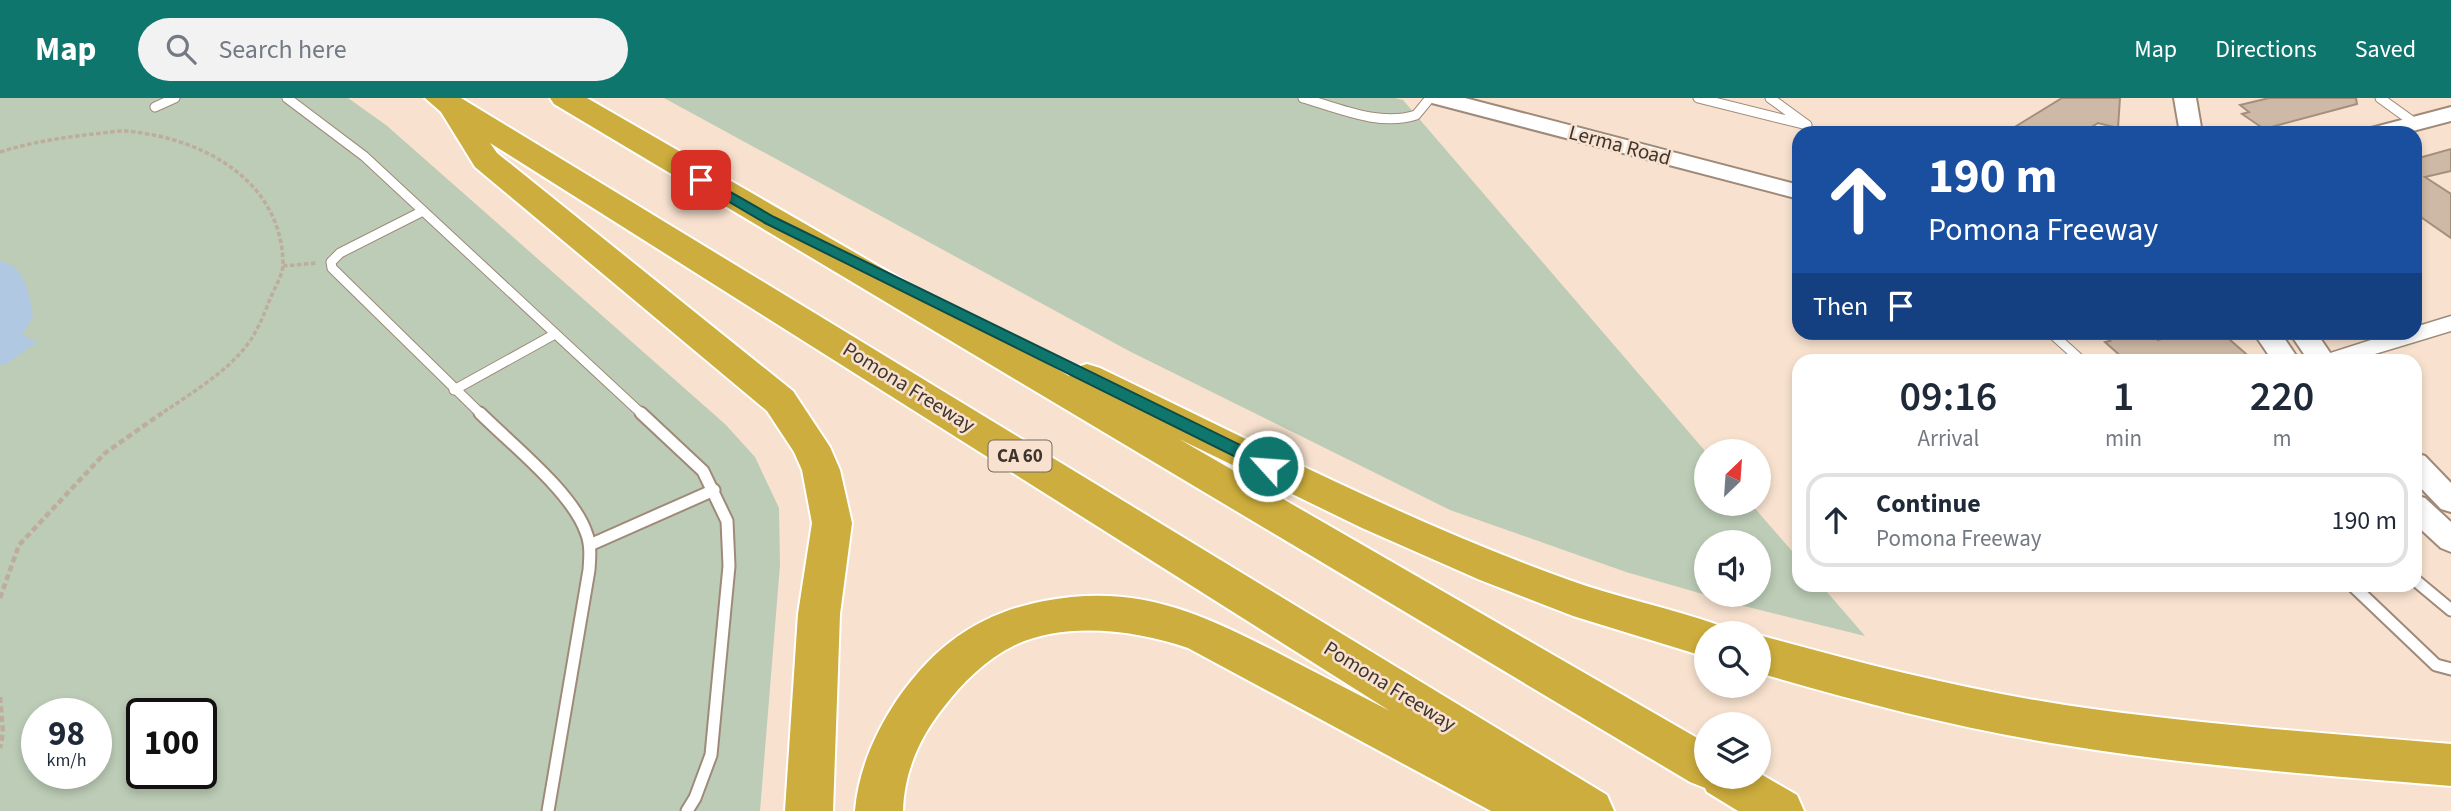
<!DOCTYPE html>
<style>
:root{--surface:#fff;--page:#f2f2f3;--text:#1f2937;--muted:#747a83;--line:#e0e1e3;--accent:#0f766e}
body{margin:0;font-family:"Source Sans 3",sans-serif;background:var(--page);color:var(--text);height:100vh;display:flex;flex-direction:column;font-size:26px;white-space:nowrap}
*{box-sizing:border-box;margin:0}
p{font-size:23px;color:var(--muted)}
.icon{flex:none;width:38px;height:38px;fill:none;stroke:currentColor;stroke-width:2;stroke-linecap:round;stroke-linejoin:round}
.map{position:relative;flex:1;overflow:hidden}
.details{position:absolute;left:1792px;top:256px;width:630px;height:238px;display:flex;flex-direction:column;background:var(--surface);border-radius:21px;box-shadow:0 4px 10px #0003}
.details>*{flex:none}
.guide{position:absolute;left:1792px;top:28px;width:630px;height:214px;border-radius:21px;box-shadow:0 4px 10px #0003;background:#1a4fa0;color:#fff;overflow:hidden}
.needle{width:46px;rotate:25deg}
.tools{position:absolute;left:1694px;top:341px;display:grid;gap:14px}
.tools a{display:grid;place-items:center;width:77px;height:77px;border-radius:50%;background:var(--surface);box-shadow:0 4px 10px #0003;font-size:35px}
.speed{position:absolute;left:21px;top:600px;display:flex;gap:14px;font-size:35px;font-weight:700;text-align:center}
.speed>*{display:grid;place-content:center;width:91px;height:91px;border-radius:50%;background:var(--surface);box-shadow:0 4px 10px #0003;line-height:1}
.speed small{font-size:18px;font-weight:400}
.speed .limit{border:4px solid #111;border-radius:10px;background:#fff;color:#111}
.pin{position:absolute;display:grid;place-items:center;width:60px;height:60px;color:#fff;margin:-30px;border-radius:14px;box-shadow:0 4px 10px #0006}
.me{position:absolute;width:77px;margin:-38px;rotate:296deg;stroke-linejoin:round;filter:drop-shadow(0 0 5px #0008)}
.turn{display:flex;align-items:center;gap:24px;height:147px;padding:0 21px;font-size:32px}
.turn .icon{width:91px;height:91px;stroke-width:2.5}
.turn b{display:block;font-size:49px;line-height:60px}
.then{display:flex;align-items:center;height:66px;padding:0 21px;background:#0003;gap:14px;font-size:26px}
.eta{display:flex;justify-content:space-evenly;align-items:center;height:119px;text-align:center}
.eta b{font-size:42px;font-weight:600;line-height:49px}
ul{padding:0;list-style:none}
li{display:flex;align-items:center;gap:21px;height:94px;margin:0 14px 10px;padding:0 7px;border:4px solid var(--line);border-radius:21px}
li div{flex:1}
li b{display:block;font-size:26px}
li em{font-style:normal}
header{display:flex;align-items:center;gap:42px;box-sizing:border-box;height:98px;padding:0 35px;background:var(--accent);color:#fff}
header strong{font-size:33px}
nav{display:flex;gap:38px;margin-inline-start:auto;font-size:24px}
.search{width:490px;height:63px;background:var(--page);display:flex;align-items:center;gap:18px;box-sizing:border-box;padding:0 24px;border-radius:38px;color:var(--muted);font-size:26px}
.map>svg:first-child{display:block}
.green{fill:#bcccb6;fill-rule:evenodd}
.water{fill:#b1c8e2}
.building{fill:#ceb9a6;stroke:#a48f7e;stroke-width:2}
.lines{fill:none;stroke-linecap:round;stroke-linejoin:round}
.service-far1-casing{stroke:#9f8a79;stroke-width:11}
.service-casing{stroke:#9f8a79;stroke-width:15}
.minor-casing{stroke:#9f8a79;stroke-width:3}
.tertiary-casing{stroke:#9f8a79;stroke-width:4}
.motorway-casing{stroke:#fff;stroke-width:4}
.path-far1{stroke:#beac9d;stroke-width:3.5;stroke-dasharray:4.5 2.5;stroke-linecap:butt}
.path{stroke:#beac9d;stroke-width:4.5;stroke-dasharray:6 3.5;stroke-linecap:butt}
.service-far1{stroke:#fff;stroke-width:9}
.service{stroke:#fff;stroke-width:11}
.minor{fill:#fff;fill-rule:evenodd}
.tertiary{fill:#fff;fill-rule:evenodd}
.motorway{fill:#cdad3d;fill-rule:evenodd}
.route{fill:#0f766e;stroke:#0a4d48;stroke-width:2}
.labels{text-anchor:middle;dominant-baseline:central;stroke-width:5;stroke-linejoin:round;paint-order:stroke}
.shield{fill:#f8e2cf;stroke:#76695e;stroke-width:2}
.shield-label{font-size:19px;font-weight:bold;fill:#3e352e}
.street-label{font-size:21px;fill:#3e352e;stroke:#f8e2cf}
</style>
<header>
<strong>Map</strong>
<div class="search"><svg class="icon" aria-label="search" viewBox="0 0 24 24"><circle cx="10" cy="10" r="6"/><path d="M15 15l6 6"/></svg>Search here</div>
<nav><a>Map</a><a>Directions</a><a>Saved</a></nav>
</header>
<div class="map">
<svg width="2451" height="713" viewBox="0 0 2451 713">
<rect width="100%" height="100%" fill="#f8e2cf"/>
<g class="green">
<path d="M0,0H348L386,27L725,326L755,359L779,410L780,467L760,713H0ZM37,616H96V676H37ZM142,616H201V676H142Z"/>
<path d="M664,0H1395L1403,2L1706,354V406H1751L1799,461V486L1821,487L1865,538L1748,509L1626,474L1450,412L1129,253ZM1706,444H1759V497H1706Z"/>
</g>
<path class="water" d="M0,163C27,169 29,197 33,219L22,237L37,244L5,267L0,266Z"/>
<g class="building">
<path d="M2062,0H2120L2118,30L2098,25L2082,35H2005Z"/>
<path d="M2269,0H2356L2357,6L2264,31L2242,16L2249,14L2240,7Z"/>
<path d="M2451,51V73L2425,79L2451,96V140L2415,115V61Z"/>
<path d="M2100,234H2141L2147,240L2154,238L2158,242L2183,234H2221L2253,262H2125L2105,244L2110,243Z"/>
</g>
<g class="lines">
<defs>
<g id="service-far1">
<path d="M287,0L364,58L643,317"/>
<path d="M1303,0C1338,10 1380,29 1416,17L1430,0"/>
<path d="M1698,0L1807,27L1770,0"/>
<path d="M2380,0L2416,26"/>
<path d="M155,9L175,0"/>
<path d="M423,113L340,155L331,164L332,170L482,317"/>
<path d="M2050,234L2081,262"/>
<path d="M454,292L555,236"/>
</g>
<g id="service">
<path d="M480,315C511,346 572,394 586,434C591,446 590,459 589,472L548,713"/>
<path d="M641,315L703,373L727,423L729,468L711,657L695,700L687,713"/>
<path d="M592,446L714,392"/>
<path d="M2415,482L2451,512"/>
<path d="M2351,486L2436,567L2451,571"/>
</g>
<path id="minor" d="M2451,218V233L2355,262H2321L2324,257L2396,234H2415V229Z"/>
<g id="tertiary">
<path d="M1429,0H1465L1799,87V101L1432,5Z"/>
<path d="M2174,0H2196L2202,35H2180Z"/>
<path d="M2451,9V23L2405,35H2368L2371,30Z"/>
<path d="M2253,234H2280L2299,262H2272Z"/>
<path d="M2289,234H2316L2335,262H2308Z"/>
<path d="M2415,355L2425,358L2451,385V414L2441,411L2415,384Z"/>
<path d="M2415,397L2425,400L2451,424V454L2441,450L2415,426Z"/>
</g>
<g id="motorway">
<path d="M425,0H461L1607,697L1614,713H1491L1188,550C1136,532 1066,523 1015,547C986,561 962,585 943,610C919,640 904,675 903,713H855C859,660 889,605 925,567C958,532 997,512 1044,503C1137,485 1201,515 1282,557C1318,576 1354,594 1390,613L490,45L497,55L793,293L830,349L840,372L852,425L840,516L833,713H785L798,516L812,425L802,372L794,354L767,313L475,69L441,14Z"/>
<path d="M550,0H587L1069,278L1074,270L1087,266L1100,270C1254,344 1408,424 1569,482C1619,500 1671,510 1721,528L1725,536H1706V559L1573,518L1480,482L1362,430L1179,341L1706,645V679H1759V675L1797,697L1804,713H1738L1707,694L1705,690L1690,684L554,6Z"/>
<path d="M1759,537C1860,565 1961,591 2065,607C2193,626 2322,635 2451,646V688C2322,677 2192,668 2064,647C1961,631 1859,604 1759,575Z"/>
</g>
</defs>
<use href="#service-far1" class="service-far1-casing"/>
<use href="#service" class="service-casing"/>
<use href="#minor" class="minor-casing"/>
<use href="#tertiary" class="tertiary-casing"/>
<use href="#motorway" class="motorway-casing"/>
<g class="path-far1">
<path d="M0,54C31,44 61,40 93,36C104,35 115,33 125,33C200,39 282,81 283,166C283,177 274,191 270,201C263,219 256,237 243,252C221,278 187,298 159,317"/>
<path d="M283,168L317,165"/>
</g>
<g class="path">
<path d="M0,500L19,447L105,355L162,315"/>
<path d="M0,599L3,634L0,650"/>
</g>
<use href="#service-far1" class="service-far1"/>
<use href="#service" class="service"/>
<use href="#minor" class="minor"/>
<use href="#tertiary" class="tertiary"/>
<use href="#motorway" class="motorway"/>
</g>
<path class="route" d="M701,77L774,119L1273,363L1276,368L1273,372H1262L765,125L697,85V79Z"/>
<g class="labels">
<rect class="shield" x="988.5" y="342.5" width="63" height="31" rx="5"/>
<g class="shield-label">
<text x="1020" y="358">CA 60</text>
</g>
<g class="street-label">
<text transform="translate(1620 47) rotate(15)">Lerma Road</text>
<text transform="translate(909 289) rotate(32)">Pomona Freeway</text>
<text transform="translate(1390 588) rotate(32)">Pomona Freeway</text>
</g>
</g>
</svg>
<div class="tools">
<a><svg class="needle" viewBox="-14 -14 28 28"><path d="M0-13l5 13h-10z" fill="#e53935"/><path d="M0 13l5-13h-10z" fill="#747a83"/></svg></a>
<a><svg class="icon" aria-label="sound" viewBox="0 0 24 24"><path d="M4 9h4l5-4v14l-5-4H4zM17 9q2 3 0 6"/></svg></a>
<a><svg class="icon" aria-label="search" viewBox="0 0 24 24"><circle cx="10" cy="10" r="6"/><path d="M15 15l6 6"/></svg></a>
<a><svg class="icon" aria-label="layers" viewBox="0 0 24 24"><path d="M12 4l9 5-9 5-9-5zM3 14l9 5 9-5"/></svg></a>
</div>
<div class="speed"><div>98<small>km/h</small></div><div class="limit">100</div></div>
<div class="pin" style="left:701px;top:82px;background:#d93025"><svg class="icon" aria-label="arrive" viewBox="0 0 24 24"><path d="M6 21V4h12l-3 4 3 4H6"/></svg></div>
<svg class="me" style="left:1268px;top:368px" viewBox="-20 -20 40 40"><circle r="17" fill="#0f766e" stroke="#fff" stroke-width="3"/><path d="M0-11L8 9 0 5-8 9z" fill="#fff"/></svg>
<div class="guide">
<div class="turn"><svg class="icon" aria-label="ahead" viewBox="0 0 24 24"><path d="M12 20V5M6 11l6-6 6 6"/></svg><div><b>190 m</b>Pomona Freeway</div></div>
<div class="then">Then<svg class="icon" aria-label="arrive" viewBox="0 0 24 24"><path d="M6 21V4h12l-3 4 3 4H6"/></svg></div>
</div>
<section class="details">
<div class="eta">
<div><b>09:16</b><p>Arrival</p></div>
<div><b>1</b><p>min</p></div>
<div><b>220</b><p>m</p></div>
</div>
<ul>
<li><svg class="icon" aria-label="ahead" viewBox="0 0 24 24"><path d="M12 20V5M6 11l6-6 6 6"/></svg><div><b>Continue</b><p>Pomona Freeway</p></div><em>190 m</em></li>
</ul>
</section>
</div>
